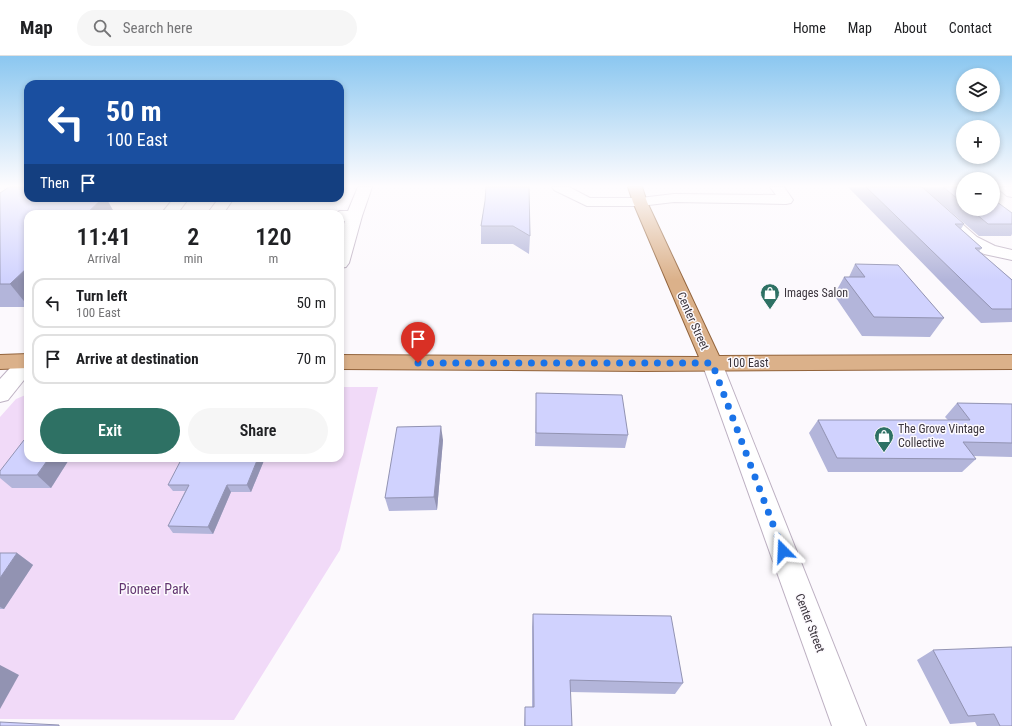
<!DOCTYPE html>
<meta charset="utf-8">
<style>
:root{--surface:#fff;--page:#f6f6f6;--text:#202124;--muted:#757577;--line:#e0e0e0;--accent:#2e7164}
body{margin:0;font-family:"Roboto Condensed",sans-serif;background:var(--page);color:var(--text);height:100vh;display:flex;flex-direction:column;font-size:15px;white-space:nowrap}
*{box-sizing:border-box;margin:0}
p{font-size:13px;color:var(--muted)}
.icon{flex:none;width:22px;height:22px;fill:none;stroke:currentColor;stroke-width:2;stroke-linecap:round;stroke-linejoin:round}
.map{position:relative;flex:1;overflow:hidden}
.details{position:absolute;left:24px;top:154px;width:320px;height:252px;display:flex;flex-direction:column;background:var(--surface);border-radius:12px;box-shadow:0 2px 6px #0003}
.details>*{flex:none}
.top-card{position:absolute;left:24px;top:24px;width:320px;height:122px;border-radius:12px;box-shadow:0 2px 6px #0003;background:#1a4fa0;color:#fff;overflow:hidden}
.tools{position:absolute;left:956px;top:12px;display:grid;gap:8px}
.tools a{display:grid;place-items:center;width:44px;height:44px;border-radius:50%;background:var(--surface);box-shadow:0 2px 6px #0003;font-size:20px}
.pin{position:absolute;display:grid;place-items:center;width:34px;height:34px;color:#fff;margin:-41px -17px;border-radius:50% 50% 50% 0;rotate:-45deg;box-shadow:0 0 4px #0007}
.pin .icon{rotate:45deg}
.me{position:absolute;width:44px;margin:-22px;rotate:339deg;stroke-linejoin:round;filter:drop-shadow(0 0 3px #0008)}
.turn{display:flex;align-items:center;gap:14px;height:84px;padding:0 16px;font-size:18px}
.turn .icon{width:52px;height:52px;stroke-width:2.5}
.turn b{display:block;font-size:28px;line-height:34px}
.then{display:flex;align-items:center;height:38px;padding:0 16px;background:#0003;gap:8px;font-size:15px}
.eta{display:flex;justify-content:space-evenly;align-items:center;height:68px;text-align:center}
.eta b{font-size:24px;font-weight:600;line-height:28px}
.action{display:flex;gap:8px;margin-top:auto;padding:8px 16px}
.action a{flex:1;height:46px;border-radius:24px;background:var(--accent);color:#fff;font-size:16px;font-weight:600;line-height:46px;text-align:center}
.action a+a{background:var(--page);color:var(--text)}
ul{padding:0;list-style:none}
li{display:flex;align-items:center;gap:12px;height:50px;margin:0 8px 6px;padding:0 8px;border:2px solid var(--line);border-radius:12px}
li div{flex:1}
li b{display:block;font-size:15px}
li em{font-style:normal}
header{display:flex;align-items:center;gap:24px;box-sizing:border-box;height:56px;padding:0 20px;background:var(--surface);border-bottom:1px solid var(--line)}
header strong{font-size:19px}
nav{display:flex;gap:22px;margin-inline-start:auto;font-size:14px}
.search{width:280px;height:36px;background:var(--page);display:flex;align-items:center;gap:10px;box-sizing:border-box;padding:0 14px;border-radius:22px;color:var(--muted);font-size:15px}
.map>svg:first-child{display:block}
.green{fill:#f1daf8}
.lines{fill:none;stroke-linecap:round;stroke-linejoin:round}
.minor-casing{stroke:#bdb0c2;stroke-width:2}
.major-casing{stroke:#93643c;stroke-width:2}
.minor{fill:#fff;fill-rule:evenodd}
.major{fill:#dbb18a;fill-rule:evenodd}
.wall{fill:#b3b5da}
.shaded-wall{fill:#9293b2}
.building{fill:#d0d2fe;stroke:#9293b2}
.route{stroke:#1a73e8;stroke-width:7;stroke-dasharray:0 12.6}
.labels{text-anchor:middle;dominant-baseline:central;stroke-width:3;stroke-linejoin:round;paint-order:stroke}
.poi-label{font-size:12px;fill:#3b353d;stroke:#fcf9fd;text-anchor:start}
.street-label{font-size:12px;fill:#3b353d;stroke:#fcf9fd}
.near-park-label{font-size:14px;fill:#633671;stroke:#fcf9fd}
</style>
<header>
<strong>Map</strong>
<div class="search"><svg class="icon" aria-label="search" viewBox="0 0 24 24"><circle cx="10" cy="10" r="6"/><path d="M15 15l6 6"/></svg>Search here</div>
<nav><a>Home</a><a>Map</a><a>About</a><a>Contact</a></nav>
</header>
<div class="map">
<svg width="1012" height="670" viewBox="0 0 1012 670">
<rect width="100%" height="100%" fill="#fcf9fd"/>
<path class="green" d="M340,331H378L340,494L234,664L0,663V361L16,343L28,338V402H340Z"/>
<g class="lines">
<defs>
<g id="minor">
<path d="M358,131H372L362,160L349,207L346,211L340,212V180L345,165H340V158H334L340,155H348Z"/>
<path d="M552,131H569L590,142H640L674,138L776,139L770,131H784L793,144L791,147L786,148L674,146L640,150H587L554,134Z"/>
<path d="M905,131H920L977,181L995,190L1012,194V204L984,198L965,187Z"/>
<path d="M996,131H1012V141L1007,140Z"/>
<path d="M174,142H189L177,158H161Z"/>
<path d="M219,142H234L223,158H207Z"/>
<path d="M28,298V319L8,344L0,346V323L21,300Z"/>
<path d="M712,300L719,302L722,307L866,670H832L702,307L705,302Z"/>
</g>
<g id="major">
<path d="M628,131H642L647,146L719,300L1012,299V313L643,315L340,313V299L699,301L633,146Z"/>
<path d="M28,298V312L0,313V299Z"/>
</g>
</defs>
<use href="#minor" class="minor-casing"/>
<use href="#major" class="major-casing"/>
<use href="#minor" class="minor"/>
<use href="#major" class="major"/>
</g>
<g class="wall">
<path d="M848,131H963V153H993L1012,157V178L1011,180H979L935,142L964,168L961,173L982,192L979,195L1012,224V266L981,267Z"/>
<path d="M0,137L106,142L115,158H28V251H0Z"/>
<path d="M485,145L530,180L529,198L513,188H481V170Z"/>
<path d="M855,208L944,262L930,281L862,280L834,239L844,221H849Z"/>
<path d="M536,337L628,379L625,392L535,390L536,350Z"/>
<path d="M957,347L1012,348V401L973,400L976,403L962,416H828L809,377L818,364H948L945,361Z"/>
<path d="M443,384L437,454L389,455L385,442Z"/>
<path d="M28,402H70L51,432H12L0,422V415Z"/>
<path d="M265,402L251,436H231L213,478L173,477L168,470L185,435H173L168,429Z"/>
<path d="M0,497H17L33,509L4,553H0Z"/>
<path d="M533,558L683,627L675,638L570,636L572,670H524L525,651H532V571Z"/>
<path d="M933,594L1012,670H977L975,666L950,668L917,604Z"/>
</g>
<g class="shaded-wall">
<path d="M103,142H106L115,158H86Z"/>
<path d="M28,211V250L10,228Z"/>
<path d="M441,370L443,384L437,454L434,441Z"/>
<path d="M49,402H70L51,432L37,419Z"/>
<path d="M258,402H265L251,436L247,429Z"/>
<path d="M227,429L231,436L213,478L208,471Z"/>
<path d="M17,497L33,509L4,553L0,551V522Z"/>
<path d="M0,609L19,619L0,653Z"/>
</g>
<g class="building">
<path d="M9,131H28V142H103L86,158H28V211L10,228H0V137Z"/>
<path d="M486,131H529L530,180L513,170H481L485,145Z"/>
<path d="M866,131H922L964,168H955L982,192H975L1012,224V253H992Z"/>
<path d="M943,131H963V147Z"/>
<path d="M993,143L1012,157V168H988L970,153H993Z"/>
<path d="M202,156L332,157L331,158H201Z"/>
<path d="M855,208L898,209L944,262L874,261L844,221H865Z"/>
<path d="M536,337L622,339L628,379L536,377Z"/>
<path d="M957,347L1012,348V387L963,386L976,403L837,402L818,364H970Z"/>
<path d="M441,370L434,441L385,442L397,371Z"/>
<path d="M24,384H28V402H49L37,419H0V415Z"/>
<path d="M182,402H258L247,429H227L208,471L168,470L189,429H168Z"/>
<path d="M0,497H17L0,522Z"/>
<path d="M533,558L671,560L683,627L570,624L572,670H525V651H534Z"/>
<path d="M1012,591V670H1000L994,658L968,660L933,594Z"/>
<path d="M0,666L59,669V670H0Z"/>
</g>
<linearGradient id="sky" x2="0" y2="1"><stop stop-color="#8bc7f0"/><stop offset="0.58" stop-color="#fefcfe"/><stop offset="1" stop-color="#fefcfe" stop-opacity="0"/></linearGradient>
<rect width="1012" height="224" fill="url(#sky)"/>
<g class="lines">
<path class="route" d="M418,307H712L783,495"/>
</g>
<defs>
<symbol id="shop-pin" viewBox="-11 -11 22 30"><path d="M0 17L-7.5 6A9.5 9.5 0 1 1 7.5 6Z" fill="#2e7164" stroke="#fcf9fd"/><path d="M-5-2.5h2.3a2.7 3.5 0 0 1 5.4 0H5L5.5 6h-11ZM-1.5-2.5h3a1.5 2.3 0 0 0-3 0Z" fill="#fff"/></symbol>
</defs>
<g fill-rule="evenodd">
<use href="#shop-pin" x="759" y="226" width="22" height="30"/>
<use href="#shop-pin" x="873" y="369" width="22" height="30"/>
</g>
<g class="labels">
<g class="poi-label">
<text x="784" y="237">Images Salon</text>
<text x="898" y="373">The Grove Vintage<tspan x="898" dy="14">Collective</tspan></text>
</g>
<g class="street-label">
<text transform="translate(693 265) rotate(66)">Center Street</text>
<text x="748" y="307">100 East</text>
<text transform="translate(810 567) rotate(69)">Center Street</text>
</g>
<g class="near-park-label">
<text x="154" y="533">Pioneer Park</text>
</g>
</g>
</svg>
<div class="tools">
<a><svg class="icon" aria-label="layers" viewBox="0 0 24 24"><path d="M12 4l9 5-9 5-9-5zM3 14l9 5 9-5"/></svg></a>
<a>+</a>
<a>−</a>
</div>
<div class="pin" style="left:418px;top:307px;background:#d93025"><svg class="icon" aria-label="arrive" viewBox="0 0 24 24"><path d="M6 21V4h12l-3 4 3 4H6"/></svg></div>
<svg class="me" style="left:783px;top:495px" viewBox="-20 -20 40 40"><path d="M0-17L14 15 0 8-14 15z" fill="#1a73e8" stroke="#fff" stroke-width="4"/></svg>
<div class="top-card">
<div class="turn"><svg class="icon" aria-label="left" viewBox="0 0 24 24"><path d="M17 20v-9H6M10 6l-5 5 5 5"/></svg><div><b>50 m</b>100 East</div></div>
<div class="then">Then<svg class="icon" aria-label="arrive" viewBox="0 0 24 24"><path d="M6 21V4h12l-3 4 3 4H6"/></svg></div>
</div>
<section class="details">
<div class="eta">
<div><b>11:41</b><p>Arrival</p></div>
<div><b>2</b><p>min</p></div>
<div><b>120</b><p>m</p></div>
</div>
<ul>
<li><svg class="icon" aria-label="left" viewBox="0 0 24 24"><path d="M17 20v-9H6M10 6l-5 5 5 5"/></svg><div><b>Turn left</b><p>100 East</p></div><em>50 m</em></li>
<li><svg class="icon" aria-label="arrive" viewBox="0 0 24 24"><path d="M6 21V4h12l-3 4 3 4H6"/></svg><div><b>Arrive at destination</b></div><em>70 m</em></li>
</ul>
<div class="action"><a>Exit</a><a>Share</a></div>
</section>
</div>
